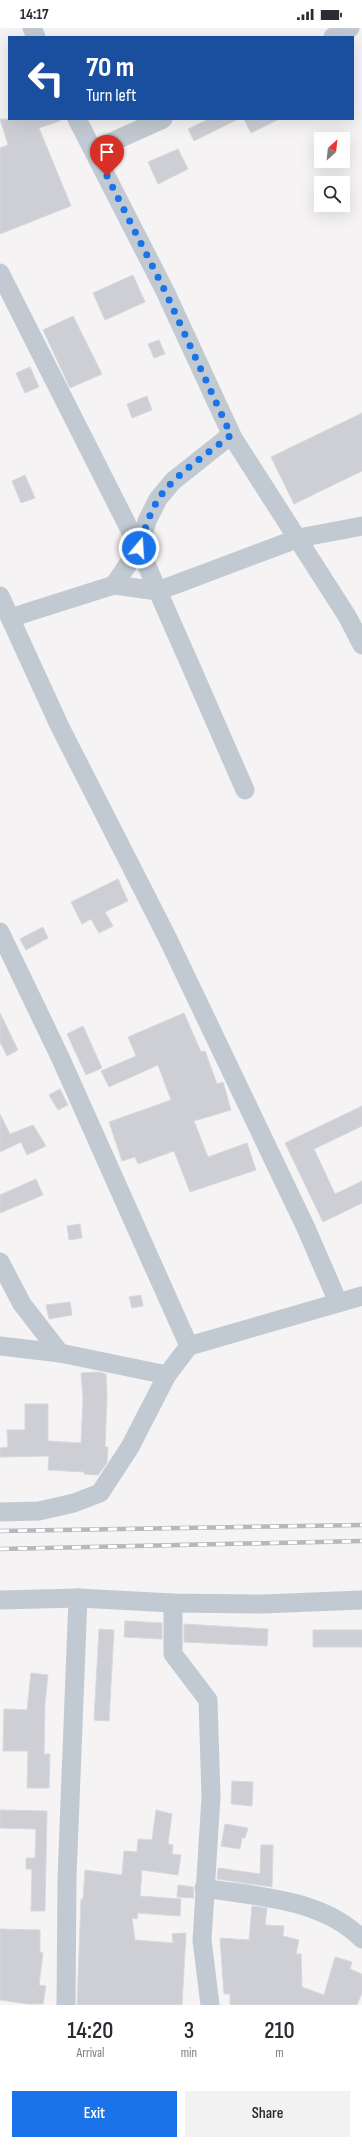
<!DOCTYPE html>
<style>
:root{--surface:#fff;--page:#f2f2f3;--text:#2b2b33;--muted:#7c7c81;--accent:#1a73e8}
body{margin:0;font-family:"Sofia Sans Condensed",sans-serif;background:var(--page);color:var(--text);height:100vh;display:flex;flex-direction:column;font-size:15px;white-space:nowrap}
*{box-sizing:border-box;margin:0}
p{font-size:13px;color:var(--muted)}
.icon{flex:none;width:22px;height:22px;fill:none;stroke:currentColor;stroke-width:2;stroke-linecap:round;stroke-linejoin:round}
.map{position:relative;height:1977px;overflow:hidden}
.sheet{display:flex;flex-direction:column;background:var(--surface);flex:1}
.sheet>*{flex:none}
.banner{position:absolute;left:8px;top:8px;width:346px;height:84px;border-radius:0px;box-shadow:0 4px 16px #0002;background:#1a4fa0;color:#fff;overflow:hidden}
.needle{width:26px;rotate:27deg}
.buttons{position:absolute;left:314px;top:104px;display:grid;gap:8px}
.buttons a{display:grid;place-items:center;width:36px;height:36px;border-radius:0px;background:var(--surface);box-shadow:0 4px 16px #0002;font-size:20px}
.pin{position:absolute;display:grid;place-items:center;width:34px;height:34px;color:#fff;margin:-41px -17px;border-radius:50% 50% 50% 0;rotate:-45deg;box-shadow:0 0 4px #0007}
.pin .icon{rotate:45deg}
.me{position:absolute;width:44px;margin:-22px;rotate:18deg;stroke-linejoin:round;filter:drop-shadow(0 0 3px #0008)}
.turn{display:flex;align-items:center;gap:14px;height:84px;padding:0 12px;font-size:18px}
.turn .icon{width:52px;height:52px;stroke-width:2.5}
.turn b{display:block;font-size:28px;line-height:34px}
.eta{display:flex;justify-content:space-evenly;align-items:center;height:68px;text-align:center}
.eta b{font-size:24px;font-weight:600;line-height:28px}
.cta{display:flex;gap:8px;margin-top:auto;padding:8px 12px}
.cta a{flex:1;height:46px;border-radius:0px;background:var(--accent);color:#fff;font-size:16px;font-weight:600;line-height:46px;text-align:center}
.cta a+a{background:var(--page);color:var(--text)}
.status{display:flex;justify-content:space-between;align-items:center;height:28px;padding:0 20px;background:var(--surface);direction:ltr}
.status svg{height:11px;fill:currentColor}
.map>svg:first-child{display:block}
.building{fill:#cdcfd5;stroke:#d7d9de}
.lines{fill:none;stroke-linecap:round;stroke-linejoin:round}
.minor{stroke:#c1cad2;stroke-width:19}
.rail-casing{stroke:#b5b8bd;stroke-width:4.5}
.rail{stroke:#fff;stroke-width:3;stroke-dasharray:9;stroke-linecap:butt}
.route{stroke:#1a73e8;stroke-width:7;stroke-dasharray:0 12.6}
</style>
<div class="status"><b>14:17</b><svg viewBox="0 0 49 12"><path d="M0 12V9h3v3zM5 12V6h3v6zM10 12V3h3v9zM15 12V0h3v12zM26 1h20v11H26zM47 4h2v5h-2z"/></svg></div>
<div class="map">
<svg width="362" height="1977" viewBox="0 0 362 1977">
<rect width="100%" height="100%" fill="#f5f3f3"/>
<g class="building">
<path d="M0,91H60V93L39,100L71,178L0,206V120L8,117Z"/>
<path d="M209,91H238L194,113L188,101Z"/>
<path d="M244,91H279L251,105Z"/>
<path d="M178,121L188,141L158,156L148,134Z"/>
<path d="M133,247L145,274L105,292L93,265Z"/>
<path d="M73,288L102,346L70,360L43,302Z"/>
<path d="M159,312L165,326L154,330L148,316Z"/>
<path d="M30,339L39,359L25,365L16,345Z"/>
<path d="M147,368L152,382L132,390L127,376Z"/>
<path d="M362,385V443L294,476L271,429Z"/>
<path d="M25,447L35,470L21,475L12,453Z"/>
<path d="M118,851L128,873L105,884L113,898L99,905L91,891L82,896L71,874Z"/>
<path d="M43,899L48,910L26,922L20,911Z"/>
<path d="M0,985L18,1022L7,1028L0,1014Z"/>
<path d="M184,985L201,1024L205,1023L217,1056L223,1054L231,1082L194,1093L208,1129L247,1115L256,1142L190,1164L174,1123L138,1136L135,1129L122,1133L109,1094L171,1072L158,1037L109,1059L101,1043L136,1028L128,1009Z"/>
<path d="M83,998L102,1040L86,1047L67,1006Z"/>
<path d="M60,1061L68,1077L58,1082L49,1067Z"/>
<path d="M362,1078V1098L314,1121L335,1166L362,1153V1175L323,1194L285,1115Z"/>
<path d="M0,1086L10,1106L33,1097L46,1118L27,1127L21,1114L0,1124Z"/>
<path d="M36,1151L43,1167L0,1185V1167Z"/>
<path d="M80,1196L82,1210L69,1212L67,1198Z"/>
<path d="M141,1267L143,1278L132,1280L129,1269Z"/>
<path d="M70,1274L72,1287L49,1291L46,1277Z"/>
<path d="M99,1344L106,1346L107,1370L105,1419H108L107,1435L98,1447L84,1446V1444L48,1442L49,1428L0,1429V1420L8,1419L7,1402H25V1376H48V1413L81,1415L83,1371L81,1345Z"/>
<path d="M125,1593L162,1595V1611L124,1609Z"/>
<path d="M184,1596L268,1601L267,1618L184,1614Z"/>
<path d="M99,1601L114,1602L109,1693L94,1692Z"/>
<rect x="313" y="1602" width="49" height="17"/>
<path d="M31,1645L48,1647L45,1675L44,1726H50L49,1760H27L28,1723H3L4,1681L27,1682Z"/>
<path d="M232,1753L253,1754L252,1778L231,1776Z"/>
<path d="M0,1782L47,1783L45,1883H31L32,1841H26V1830H35L36,1801L0,1800Z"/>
<path d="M156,1782L172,1786L168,1816L173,1817L172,1826L181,1827L178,1847L142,1842L140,1868L181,1871L180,1888L138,1885L137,1891L132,1890L135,1912L173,1915L172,1906L186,1905L182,1977H77L81,1871H83L85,1842L122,1847L124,1823L137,1824L138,1811L152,1812Z"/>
<path d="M225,1796L248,1800L245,1810H242L240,1821L221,1818Z"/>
<path d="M261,1817H273L272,1859L217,1851L218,1840L260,1846Z"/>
<path d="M178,1857L193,1859L194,1870L177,1869Z"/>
<path d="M252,1878L267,1880L265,1897L284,1898L283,1908L299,1912L296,1926H301L302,1959L324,1967L335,1929L352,1934L350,1941L362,1946V1965L357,1977H230V1966H224L220,1910L249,1912Z"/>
<path d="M0,1901L40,1902V1924L43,1925L39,1957L46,1958L43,1976H28L0,1972Z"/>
</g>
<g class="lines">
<g class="minor">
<path d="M32,0L36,9"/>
<path d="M333,9L350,0"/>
<path d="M77,91L165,263L233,410L347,588L362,617"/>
<path d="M94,122L163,91"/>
<path d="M0,245L139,520L245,762"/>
<path d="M114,557L158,563L299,510L362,498"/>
<path d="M0,568L60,699L168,911L306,1200L338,1274"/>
<path d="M10,590L114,557L139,520L147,493L158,471L173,453L231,407"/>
<path d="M0,904L60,1029L189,1318"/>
<path d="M0,1234L22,1276L60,1325"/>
<path d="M0,1318L60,1325L167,1347"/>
<path d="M0,1484L39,1483L74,1475L100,1465L130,1419L167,1347L189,1318L362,1268"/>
<path d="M0,1572L78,1570L173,1575L262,1576L362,1572"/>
<path d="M173,1575V1626L208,1672L211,1769L202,1912L210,1977"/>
<path d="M204,1860C258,1869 321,1870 362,1911"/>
<path d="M66,1977L67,1850L78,1570"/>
</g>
<defs>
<g id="rail">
<path d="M0,1503L362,1497"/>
<path d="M0,1521L362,1513"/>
</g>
</defs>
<use href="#rail" class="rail-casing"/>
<use href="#rail" class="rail"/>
</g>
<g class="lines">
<path class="route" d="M107,148L165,263L231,407C209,425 172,448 158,472C149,486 144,504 139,520"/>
</g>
</svg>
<div class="buttons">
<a><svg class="needle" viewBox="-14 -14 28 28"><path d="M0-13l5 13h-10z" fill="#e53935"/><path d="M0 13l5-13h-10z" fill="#7c7c81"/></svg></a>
<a><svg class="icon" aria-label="search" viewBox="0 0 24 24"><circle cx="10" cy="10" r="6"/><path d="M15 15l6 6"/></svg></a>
</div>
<div class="pin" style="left:107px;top:148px;background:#d93025"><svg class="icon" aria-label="arrive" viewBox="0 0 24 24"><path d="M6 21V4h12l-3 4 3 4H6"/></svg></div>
<svg class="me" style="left:139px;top:520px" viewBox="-20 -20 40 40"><circle r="17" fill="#1a73e8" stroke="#fff" stroke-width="3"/><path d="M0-11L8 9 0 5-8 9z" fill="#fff"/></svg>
<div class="banner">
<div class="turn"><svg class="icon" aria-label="left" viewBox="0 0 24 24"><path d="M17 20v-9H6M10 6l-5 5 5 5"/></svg><div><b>70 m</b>Turn left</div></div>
</div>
</div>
<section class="sheet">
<div class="eta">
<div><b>14:20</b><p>Arrival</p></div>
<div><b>3</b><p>min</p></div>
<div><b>210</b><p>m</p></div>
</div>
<div class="cta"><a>Exit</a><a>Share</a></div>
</section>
